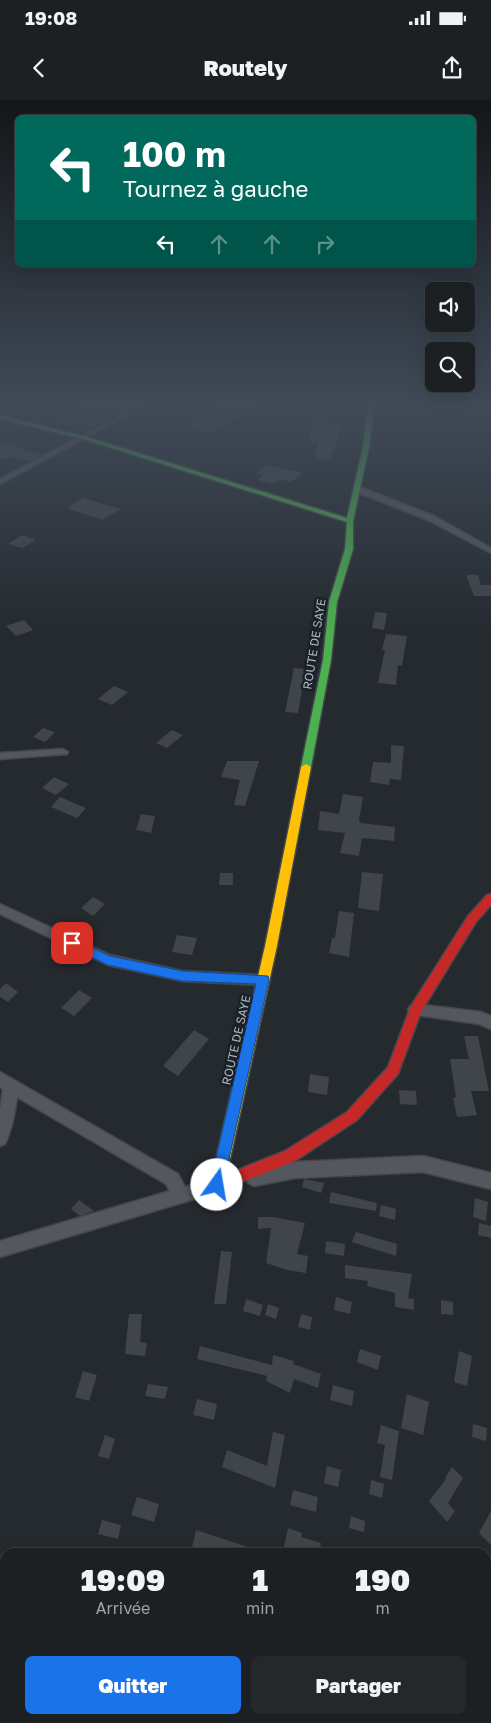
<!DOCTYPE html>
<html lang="fr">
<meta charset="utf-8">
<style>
:root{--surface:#1c2023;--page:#25282b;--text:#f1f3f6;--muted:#a0a3a6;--line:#3a3e41;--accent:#1a73e8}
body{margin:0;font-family:"Golos Text",sans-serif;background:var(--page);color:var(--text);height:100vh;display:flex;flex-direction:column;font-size:19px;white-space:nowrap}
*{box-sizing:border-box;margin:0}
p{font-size:16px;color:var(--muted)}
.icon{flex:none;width:28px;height:28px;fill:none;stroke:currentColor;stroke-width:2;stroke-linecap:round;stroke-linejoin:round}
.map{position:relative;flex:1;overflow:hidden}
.sheet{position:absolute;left:0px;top:1448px;width:491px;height:176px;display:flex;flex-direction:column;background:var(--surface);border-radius:15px 15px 0 0;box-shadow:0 5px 20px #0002,0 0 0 1px var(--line)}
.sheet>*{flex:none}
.top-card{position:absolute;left:15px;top:15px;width:461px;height:152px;border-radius:8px;box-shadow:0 5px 20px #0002,0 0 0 1px var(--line);background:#00695c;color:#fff;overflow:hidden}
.buttons{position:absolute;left:425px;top:182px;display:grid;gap:10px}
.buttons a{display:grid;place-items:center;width:50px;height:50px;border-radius:8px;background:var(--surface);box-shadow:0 5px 20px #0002,0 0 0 1px var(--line);font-size:25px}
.pin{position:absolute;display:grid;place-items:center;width:42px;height:42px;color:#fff;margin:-21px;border-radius:10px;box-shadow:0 2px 8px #0006}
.me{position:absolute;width:55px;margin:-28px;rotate:13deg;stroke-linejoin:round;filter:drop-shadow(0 0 4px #0008)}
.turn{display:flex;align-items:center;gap:18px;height:105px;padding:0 25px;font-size:22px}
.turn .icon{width:65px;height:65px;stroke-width:2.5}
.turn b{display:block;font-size:35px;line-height:42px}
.lanes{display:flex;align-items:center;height:48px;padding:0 25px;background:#0003;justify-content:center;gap:25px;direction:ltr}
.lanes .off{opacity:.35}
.eta{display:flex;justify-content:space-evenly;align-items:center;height:85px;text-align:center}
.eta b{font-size:30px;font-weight:800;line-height:35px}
.primary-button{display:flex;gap:10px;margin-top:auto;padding:10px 25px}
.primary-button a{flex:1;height:58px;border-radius:8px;background:var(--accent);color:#fff;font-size:20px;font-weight:800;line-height:58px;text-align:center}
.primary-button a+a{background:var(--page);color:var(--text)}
.status{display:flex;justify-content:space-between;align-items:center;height:35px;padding:0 25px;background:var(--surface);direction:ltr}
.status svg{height:14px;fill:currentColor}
header{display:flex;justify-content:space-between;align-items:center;height:65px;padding:0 25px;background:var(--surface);font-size:22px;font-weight:800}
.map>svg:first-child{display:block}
.building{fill:#40454a}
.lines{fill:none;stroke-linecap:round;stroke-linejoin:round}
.street-casing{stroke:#42474c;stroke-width:3}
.fast-casing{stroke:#42474c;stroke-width:3}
.slow-casing{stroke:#42474c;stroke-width:3}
.jam-casing{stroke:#42474c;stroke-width:3}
.street{fill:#54585e;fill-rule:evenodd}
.fast{fill:#4caf50;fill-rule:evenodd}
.slow{fill:#ffc107;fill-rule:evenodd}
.jam{fill:#c62828;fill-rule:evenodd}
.route{fill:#1a73e8;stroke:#114b97}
.labels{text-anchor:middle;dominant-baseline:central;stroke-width:5;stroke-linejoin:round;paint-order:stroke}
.street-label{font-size:12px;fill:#aeb7c0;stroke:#1a2128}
</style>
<div class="status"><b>19:08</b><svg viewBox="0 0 49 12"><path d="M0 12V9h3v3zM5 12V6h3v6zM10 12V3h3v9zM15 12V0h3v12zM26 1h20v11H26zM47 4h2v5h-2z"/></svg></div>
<header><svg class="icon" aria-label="back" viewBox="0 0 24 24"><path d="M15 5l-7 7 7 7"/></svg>Routely<svg class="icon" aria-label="share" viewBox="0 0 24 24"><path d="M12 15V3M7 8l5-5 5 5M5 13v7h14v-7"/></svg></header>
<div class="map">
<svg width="491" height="1623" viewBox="0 0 491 1623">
<rect width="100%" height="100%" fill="#252a2f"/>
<g class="building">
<path d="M82,307H132L91,328L80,323L75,326L54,320L71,312L81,314Z"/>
<path d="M219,307H256L210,333L188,328L192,326L189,325Z"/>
<path d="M311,321L343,323L330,360L315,359L318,342H310Z"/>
<path d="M0,341L28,351L44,354L30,361L8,357L0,360Z"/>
<path d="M267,365L302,373L291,382L280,379L273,384L257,380L263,375L255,373Z"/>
<path d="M83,398L121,409L102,420L67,408Z"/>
<path d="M22,435L36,440L22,448L8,444Z"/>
<path d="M466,475H478L481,485H491V496H474Z"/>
<path d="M375,512L387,513L384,530L372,528Z"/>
<path d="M24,520L33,530L16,536L6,526Z"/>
<path d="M386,534L407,536L402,566L398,565L396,585L378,583L385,550H382Z"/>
<path d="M294,568L306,569L298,613L285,612Z"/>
<path d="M114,586L128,592L112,605L98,599Z"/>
<path d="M43,628L55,632L45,642L33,637Z"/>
<path d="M172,630L183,635L167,648L156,643Z"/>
<path d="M391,645L404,646L401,680L390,679L389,685L370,682L373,662L391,663Z"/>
<path d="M227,661H259L245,706L234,705L240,680L221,677Z"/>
<path d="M54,677L69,684L56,695L42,688Z"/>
<path d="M343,694L363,697L359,720L361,723L395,727L394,741L362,738L359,756L340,753L345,733L318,730L320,711L339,714Z"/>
<path d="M60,697L86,708L77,718L51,707Z"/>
<path d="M141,714L155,716L151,733L136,730Z"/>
<path d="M362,772L383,774L379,811L358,808Z"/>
<path d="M220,773H233V785H219Z"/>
<path d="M93,797L105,804L93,816L81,808Z"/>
<path d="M339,811L354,813L349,857L329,853L332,838H335Z"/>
<path d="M177,835L197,838L192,855L172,852Z"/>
<path d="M6,883L18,892L8,902L0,897V889Z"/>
<path d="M79,890L92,898L74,916L61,908Z"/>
<path d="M194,930L209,939L178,976L163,966Z"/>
<path d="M464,936H478L489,991H471L477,1015L457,1017L453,998L456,997L450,959H469Z"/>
<path d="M310,974L329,977L327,995L308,992Z"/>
<path d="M399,990L416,991L417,1005L400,1004Z"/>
<path d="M304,1079L324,1083L321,1093L302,1087Z"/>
<path d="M331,1092L377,1103L376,1111L329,1103Z"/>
<path d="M475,1098L488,1102L486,1121L473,1117Z"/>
<path d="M79,1100L94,1111L80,1116L71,1109Z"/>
<path d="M381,1105L396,1109L395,1120L379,1116Z"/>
<path d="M258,1117H273L305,1123L297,1154L308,1156L306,1173L287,1170L266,1163L271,1128L258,1129Z"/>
<path d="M479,1123L491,1126V1138L478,1135Z"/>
<path d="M356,1132L397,1144L396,1156L352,1142Z"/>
<path d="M326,1141L345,1144L344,1156L325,1153Z"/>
<path d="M221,1151L232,1152L226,1204H214Z"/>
<path d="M345,1165L412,1174L408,1198L414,1199V1210L395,1207V1193L367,1186L368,1181L345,1178Z"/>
<path d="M336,1197L352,1202L350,1214L334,1210Z"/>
<path d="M246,1199L263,1205L260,1216L243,1211Z"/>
<path d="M441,1200L453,1202V1215L441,1214Z"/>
<path d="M268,1204L279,1208L276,1219L265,1215Z"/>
<path d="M129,1214H142L140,1242L147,1243L145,1256L125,1254Z"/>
<path d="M301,1214L312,1217L310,1230L298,1227Z"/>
<path d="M200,1246L272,1265L273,1255L294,1261L293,1264L321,1274L318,1288L294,1279L290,1293L266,1281L267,1276L197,1259Z"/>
<path d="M360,1249L381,1256L378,1270L357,1262Z"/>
<path d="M459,1251L472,1256L467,1286L454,1282Z"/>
<path d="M83,1271L97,1275L89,1301L75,1297Z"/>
<path d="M148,1284L168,1287L165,1299L145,1296Z"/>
<path d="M333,1285L354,1291L352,1306L330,1300Z"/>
<path d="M407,1294L429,1302L423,1335L401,1328Z"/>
<path d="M197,1299L217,1304L214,1320L193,1315Z"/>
<path d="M473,1324L487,1328L486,1341L472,1337Z"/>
<path d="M381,1325L399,1331L392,1380L380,1377L385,1345L377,1343Z"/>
<path d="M273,1332L285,1335L275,1388L222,1367L227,1350L267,1366Z"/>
<path d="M105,1335L115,1339L109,1359L98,1356Z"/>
<path d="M327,1366L341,1370L338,1387L324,1383Z"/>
<path d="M452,1367L463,1378L448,1403L455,1411L447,1422L429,1401L446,1379L445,1378Z"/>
<path d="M371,1380L384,1384L382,1398L369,1394Z"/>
<path d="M293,1390L318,1397L316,1412L290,1405Z"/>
<path d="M137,1397L159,1404L154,1422L131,1415Z"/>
<path d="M491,1411V1445L479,1433Z"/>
<path d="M351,1416L365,1421L364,1432L349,1428Z"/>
<path d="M102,1420L121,1425L118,1439L98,1434Z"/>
<path d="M288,1428L302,1433L301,1437L321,1443L319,1452H283Z"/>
<path d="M196,1430L257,1450V1452H209L192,1447Z"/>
</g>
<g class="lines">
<defs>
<g id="street">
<path d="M136,307H143L0,384V379Z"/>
<path d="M354,387H360L434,416L491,448V453L428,420L354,391Z"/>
<path d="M63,649L68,652L67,654L0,659V653Z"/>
<path d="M0,804L110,855L182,871L263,875L268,876L270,880L268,884L263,885L182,881L108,865L0,814Z"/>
<path d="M415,904L481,912L491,916V929L479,924L410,914L408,910L410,906Z"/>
<path d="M0,972L178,1074L185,1087L222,1076L228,1079L230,1084L228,1089L0,1157V1141L170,1091L166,1084L17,997C15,1013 12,1029 5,1044L0,1046V1010L3,989L0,987Z"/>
<path d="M423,1056L491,1073V1089L423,1072L295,1078L254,1086L248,1083L246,1078L248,1073L254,1070L295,1062Z"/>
</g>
<path id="fast" d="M368,307H374L369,347L353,421V449L337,502L331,560L311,667L306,670L301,667L323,560L329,502L345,449L347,422L83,339L0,319V315L87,337L347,418L363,347Z"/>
<path id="slow" d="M306,664L311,667L277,846L230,1059L228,1064L223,1066L218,1064L216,1059L265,846L301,667Z"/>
<path id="jam" d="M491,794V805L476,822L421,912L398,974L357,1020L295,1061L217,1092L212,1090L210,1085L218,1054L223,1052L228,1054L230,1059L227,1074L285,1051L347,1012L388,967L411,906L468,816L487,795Z"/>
</defs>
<use href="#street" class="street-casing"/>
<use href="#fast" class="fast-casing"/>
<use href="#slow" class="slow-casing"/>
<use href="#jam" class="jam-casing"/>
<use href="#street" class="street"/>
<use href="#fast" class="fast"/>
<use href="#slow" class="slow"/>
<use href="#jam" class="jam"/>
</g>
<linearGradient id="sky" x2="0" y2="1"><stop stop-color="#14171a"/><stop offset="0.57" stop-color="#404a58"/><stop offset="1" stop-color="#404a58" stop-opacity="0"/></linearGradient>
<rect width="491" height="534" fill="url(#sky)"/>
<path class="route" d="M72,838L110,856L182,871L268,876L269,880L222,1090L217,1092L212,1090L210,1085L256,884L182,881L108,865L68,846V840Z"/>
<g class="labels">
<g class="street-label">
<text transform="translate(314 544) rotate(-81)">ROUTE DE SAYE</text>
<text transform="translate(236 940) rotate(-77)">ROUTE DE SAYE</text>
</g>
</g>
</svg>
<div class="buttons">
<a><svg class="icon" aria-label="sound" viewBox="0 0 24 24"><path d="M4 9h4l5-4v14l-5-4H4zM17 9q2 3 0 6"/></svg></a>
<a><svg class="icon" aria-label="search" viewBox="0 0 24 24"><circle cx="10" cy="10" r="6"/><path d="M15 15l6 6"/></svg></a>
</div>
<div class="pin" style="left:72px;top:843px;background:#d93025"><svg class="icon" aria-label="arrive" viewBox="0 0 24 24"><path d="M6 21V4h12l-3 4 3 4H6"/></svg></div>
<svg class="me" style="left:217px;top:1085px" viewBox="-20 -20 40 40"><circle r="19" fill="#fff"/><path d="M0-13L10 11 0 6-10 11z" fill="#1a73e8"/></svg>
<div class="top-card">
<div class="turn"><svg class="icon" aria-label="left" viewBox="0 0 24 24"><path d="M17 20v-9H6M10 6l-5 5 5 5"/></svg><div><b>100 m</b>Tournez à gauche</div></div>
<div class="lanes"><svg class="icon" aria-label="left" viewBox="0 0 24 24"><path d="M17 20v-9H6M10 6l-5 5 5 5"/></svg><svg class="icon off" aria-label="ahead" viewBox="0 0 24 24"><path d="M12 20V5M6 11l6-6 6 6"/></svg><svg class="icon off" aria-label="ahead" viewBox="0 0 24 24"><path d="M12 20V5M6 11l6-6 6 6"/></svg><svg class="icon off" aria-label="right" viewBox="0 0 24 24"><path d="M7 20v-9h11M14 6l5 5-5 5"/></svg></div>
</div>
<section class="sheet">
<div class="eta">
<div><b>19:09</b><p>Arrivée</p></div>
<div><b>1</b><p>min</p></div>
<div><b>190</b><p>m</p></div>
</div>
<div class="primary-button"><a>Quitter</a><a>Partager</a></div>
</section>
</div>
